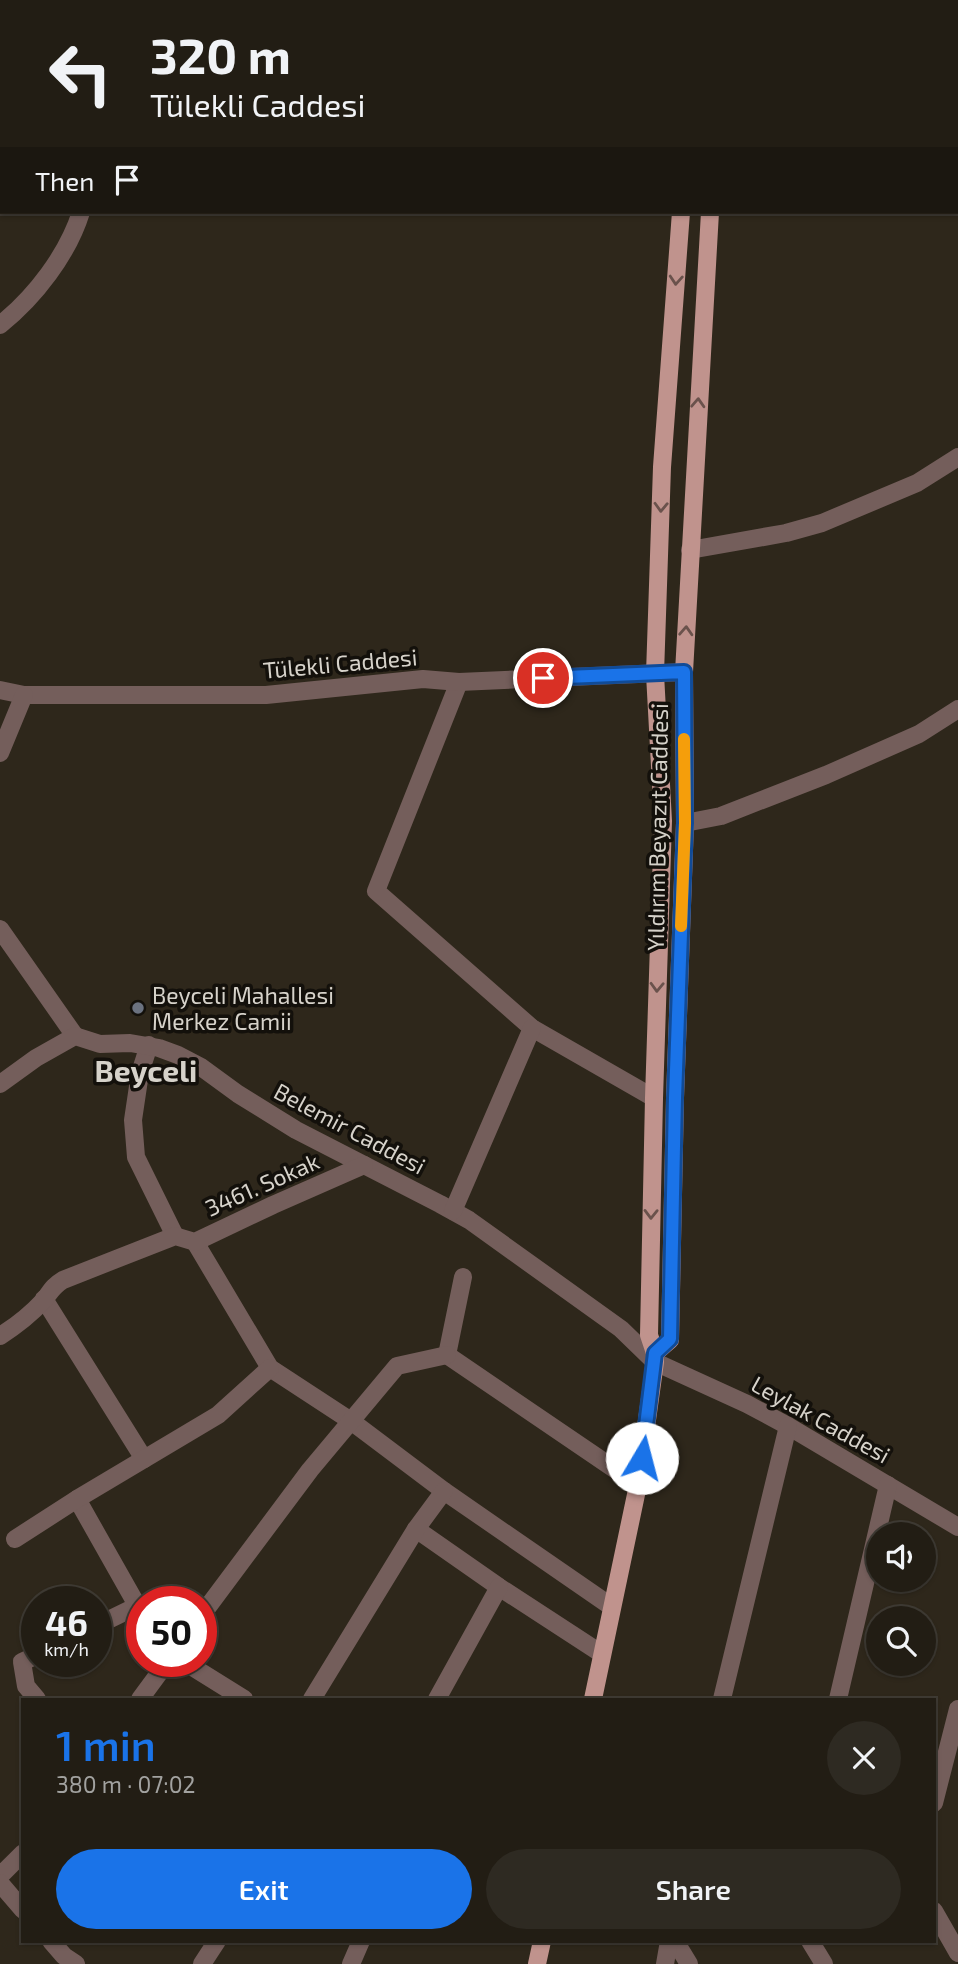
<!DOCTYPE html>
<meta charset="utf-8">
<style>
:root{--surface:#221d14;--page:#2e2a22;--text:#f1f3f6;--muted:#a2a2a0;--line:#3f3b34;--accent:#1a73e8}
body{margin:0;font-family:"Exo 2",sans-serif;background:var(--page);color:var(--text);height:100vh;display:flex;flex-direction:column;font-size:26px;white-space:nowrap}
*{box-sizing:border-box;margin:0}
p{font-size:23px;color:var(--muted)}
.icon{flex:none;width:38px;height:38px;fill:none;stroke:currentColor;stroke-width:2;stroke-linecap:round;stroke-linejoin:round}
.map{position:relative;flex:1;overflow:hidden}
.details{position:absolute;left:21px;top:1698px;width:915px;height:245px;display:flex;flex-direction:column;background:var(--surface);border-radius:0px;box-shadow:0 2px 5px #0004,0 0 0 2px var(--line)}
.details>*{flex:none}
.hud{position:absolute;left:0px;top:0px;width:959px;height:214px;box-shadow:0 2px 5px #0004,0 0 0 2px var(--line);background:#221d14;color:var(--text);overflow:hidden}
.fabs{position:absolute;left:866px;top:1522px;display:grid;gap:14px}
.fabs a{display:grid;place-items:center;width:70px;height:70px;border-radius:50%;background:var(--surface);box-shadow:0 2px 5px #0004,0 0 0 2px var(--line);font-size:35px}
.speed{position:absolute;left:21px;top:1586px;display:flex;gap:14px;font-size:35px;font-weight:700;text-align:center}
.speed>*{display:grid;place-content:center;width:91px;height:91px;border-radius:50%;background:var(--surface);box-shadow:0 2px 5px #0004,0 0 0 2px var(--line);line-height:1}
.speed small{font-size:18px;font-weight:400}
.speed .limit{border:10px solid #d22;background:#fff;color:#111}
.pin{position:absolute;display:grid;place-items:center;width:60px;height:60px;color:#fff;margin:-30px;border:4px solid #fff;border-radius:50%;box-shadow:0 2px 7px #0007}
.me{position:absolute;width:77px;margin:-38px;rotate:8deg;stroke-linejoin:round;filter:drop-shadow(0 0 5px #0008)}
.turn{display:flex;align-items:center;gap:24px;height:147px;padding:0 35px;font-size:32px}
.turn .icon{width:91px;height:91px;stroke-width:2.5}
.turn b{display:block;font-size:49px;line-height:60px}
.then{display:flex;align-items:center;height:66px;padding:0 35px;background:#0003;gap:14px;font-size:26px}
.round{display:grid;place-items:center;flex:none;width:74px;height:74px;border-radius:37px;background:var(--page)}
.summary{display:flex;align-items:center;justify-content:space-between;height:119px;padding:0 35px}
h1{font-size:42px;font-weight:600;line-height:52px;color:var(--accent)}
.cta{display:flex;gap:14px;margin-top:auto;padding:14px 35px}
.cta a{flex:1;height:80px;border-radius:42px;background:var(--accent);color:#fff;font-size:28px;font-weight:600;line-height:80px;text-align:center}
.cta a+a{background:var(--page);color:var(--text)}
.map>svg:first-child{display:block}
.lines{fill:none;stroke-linecap:round;stroke-linejoin:round}
.minor{stroke:#745e5b;stroke-width:18}
.major{stroke:#c0938d;stroke-width:18}
.oneway{stroke:#6a524c}
.route-casing{stroke:#114b97;stroke-width:18}
.route{stroke:#1a73e8;stroke-width:12}
.slow{stroke:#f59e0b;stroke-width:12}
.worship-dot{fill:#6b7280;stroke:#13100b;stroke-width:2.5}
.labels{text-anchor:middle;dominant-baseline:central;stroke-width:7;stroke-linejoin:round;paint-order:stroke}
.street-label{font-size:23px;fill:#d6d2ca;stroke:#13100b}
.poi-label{font-size:23px;fill:#d6d2ca;stroke:#13100b;text-anchor:start}
.district-label{font-size:30px;font-weight:bold;fill:#d6d2ca;stroke:#13100b}
</style>
<div class="map">
<svg width="958" height="1964" viewBox="0 0 958 1964">
<rect width="100%" height="100%" fill="#2e271b"/>
<g class="lines">
<g class="minor">
<path d="M187,2L189,0"/>
<path d="M0,325C35,297 68,254 81,212"/>
<path d="M690,550L786,533L822,523L917,483L958,457"/>
<path d="M459,682L376,891L532,1028L654,1098"/>
<path d="M0,690L24,695H266L423,679L459,682L684,672"/>
<path d="M0,753L24,695"/>
<path d="M685,823L721,816L826,775L919,734L958,709"/>
<path d="M0,929L75,1036"/>
<path d="M149,1045L140,1073L133,1120L136,1157L175,1236"/>
<path d="M0,1084L36,1058L75,1036L100,1044L130,1043L159,1048L178,1055L201,1067L238,1094L296,1130L440,1204L469,1220L621,1329L655,1362L747,1404L788,1426L958,1527"/>
<path d="M453,1211L532,1028"/>
<path d="M195,1242L270,1368L351,1421L444,1491L612,1607"/>
<path d="M463,1277L447,1355L638,1485"/>
<path d="M44,1299L144,1459"/>
<path d="M0,1336C16,1326 31,1314 44,1300C51,1291 53,1286 63,1280L175,1236L195,1242L273,1205L364,1165"/>
<path d="M77,1499L142,1614"/>
<path d="M416,1529L499,1587L602,1654"/>
<path d="M15,1539L77,1499L218,1415L270,1368"/>
<path d="M201,1616L310,1470L397,1366L447,1355"/>
<path d="M96,1626L137,1606"/>
<path d="M37,1655L22,1662L26,1686L37,1699"/>
<path d="M183,1661L244,1699"/>
<path d="M140,1699L168,1661"/>
<path d="M312,1699L416,1529L444,1491"/>
<path d="M437,1699L499,1587"/>
<path d="M722,1699L788,1426"/>
<path d="M838,1699L888,1485"/>
<path d="M934,1803L958,1709"/>
<path d="M0,1876L23,1853"/>
<path d="M0,1883L23,1910"/>
<path d="M934,1911L958,1953"/>
<path d="M51,1941L64,1956L76,1964"/>
<path d="M675,1941L689,1964"/>
<path d="M810,1941L824,1964"/>
<path d="M202,1964L217,1941"/>
<path d="M351,1964L361,1941"/>
<path d="M665,1964L669,1941"/>
</g>
<g class="major">
<path d="M694,2L695,0"/>
<path d="M722,2V0"/>
<path d="M655,1353L670,1340L675,1098L685,823L684,672L710,212"/>
<path d="M593,1699L638,1485L655,1362V1353L649,1335L654,1098L663,821L655,674L662,467L681,212"/>
<path d="M537,1964L542,1941"/>
</g>
</g>
<defs><path id="oneway-chevron" d="M-2-3.5L2.5 0L-2 3.5" fill="none" stroke-width="1.6" stroke-linecap="round" stroke-linejoin="round" transform="scale(1.75)"/></defs>
<g class="oneway">
<use href="#oneway-chevron" transform="translate(676 280) rotate(94)"/>
<use href="#oneway-chevron" transform="translate(698 403) rotate(-87)"/>
<use href="#oneway-chevron" transform="translate(661 507) rotate(92)"/>
<use href="#oneway-chevron" transform="translate(686 631) rotate(-87)"/>
<use href="#oneway-chevron" transform="translate(657 987) rotate(92)"/>
<use href="#oneway-chevron" transform="translate(651 1214) rotate(91)"/>
</g>
<g class="lines">
<defs>
<path id="route" d="M543,678L684,672L685,823L675,1098L670,1339L655,1353L642,1458"/>
</defs>
<use href="#route" class="route-casing"/>
<use href="#route" class="route"/>
<path class="slow" d="M681,926L685,823L684,739"/>
</g>
<circle class="worship-dot" cx="138" cy="1008" r="7"/>
<g class="labels">
<g class="street-label">
<text transform="translate(340 663) rotate(-5)">Tülekli Caddesi</text>
<text transform="translate(657 827) rotate(-89)">Yıldırım Beyazıt Caddesi</text>
<text transform="translate(350 1128) rotate(28)">Belemir Caddesi</text>
<text transform="translate(262 1184) rotate(-24)">3461. Sokak</text>
<text transform="translate(821 1419) rotate(29)">Leylak Caddesi</text>
</g>
<g class="poi-label">
<text x="152" y="995">Beyceli Mahallesi<tspan x="152" dy="26">Merkez Camii</tspan></text>
</g>
<g class="district-label">
<text x="146" y="1070">Beyceli</text>
</g>
</g>
</svg>
<div class="fabs">
<a><svg class="icon" aria-label="sound" viewBox="0 0 24 24"><path d="M4 9h4l5-4v14l-5-4H4zM17 9q2 3 0 6"/></svg></a>
<a><svg class="icon" aria-label="search" viewBox="0 0 24 24"><circle cx="10" cy="10" r="6"/><path d="M15 15l6 6"/></svg></a>
</div>
<div class="speed"><div>46<small>km/h</small></div><div class="limit">50</div></div>
<div class="pin" style="left:543px;top:678px;background:#d93025"><svg class="icon" aria-label="arrive" viewBox="0 0 24 24"><path d="M6 21V4h12l-3 4 3 4H6"/></svg></div>
<svg class="me" style="left:642px;top:1458px" viewBox="-20 -20 40 40"><circle r="19" fill="#fff"/><path d="M0-13L10 11 0 6-10 11z" fill="#1a73e8"/></svg>
<div class="hud">
<div class="turn"><svg class="icon" aria-label="left" viewBox="0 0 24 24"><path d="M17 20v-9H6M10 6l-5 5 5 5"/></svg><div><b>320 m</b>Tülekli Caddesi</div></div>
<div class="then">Then<svg class="icon" aria-label="arrive" viewBox="0 0 24 24"><path d="M6 21V4h12l-3 4 3 4H6"/></svg></div>
</div>
<section class="details">
<div class="summary"><div><h1>1 min</h1><p>380 m · 07:02</p></div><a class="round"><svg class="icon" aria-label="close" viewBox="0 0 24 24"><path d="M6 6l12 12M18 6L6 18"/></svg></a></div>
<div class="cta"><a>Exit</a><a>Share</a></div>
</section>
</div>
